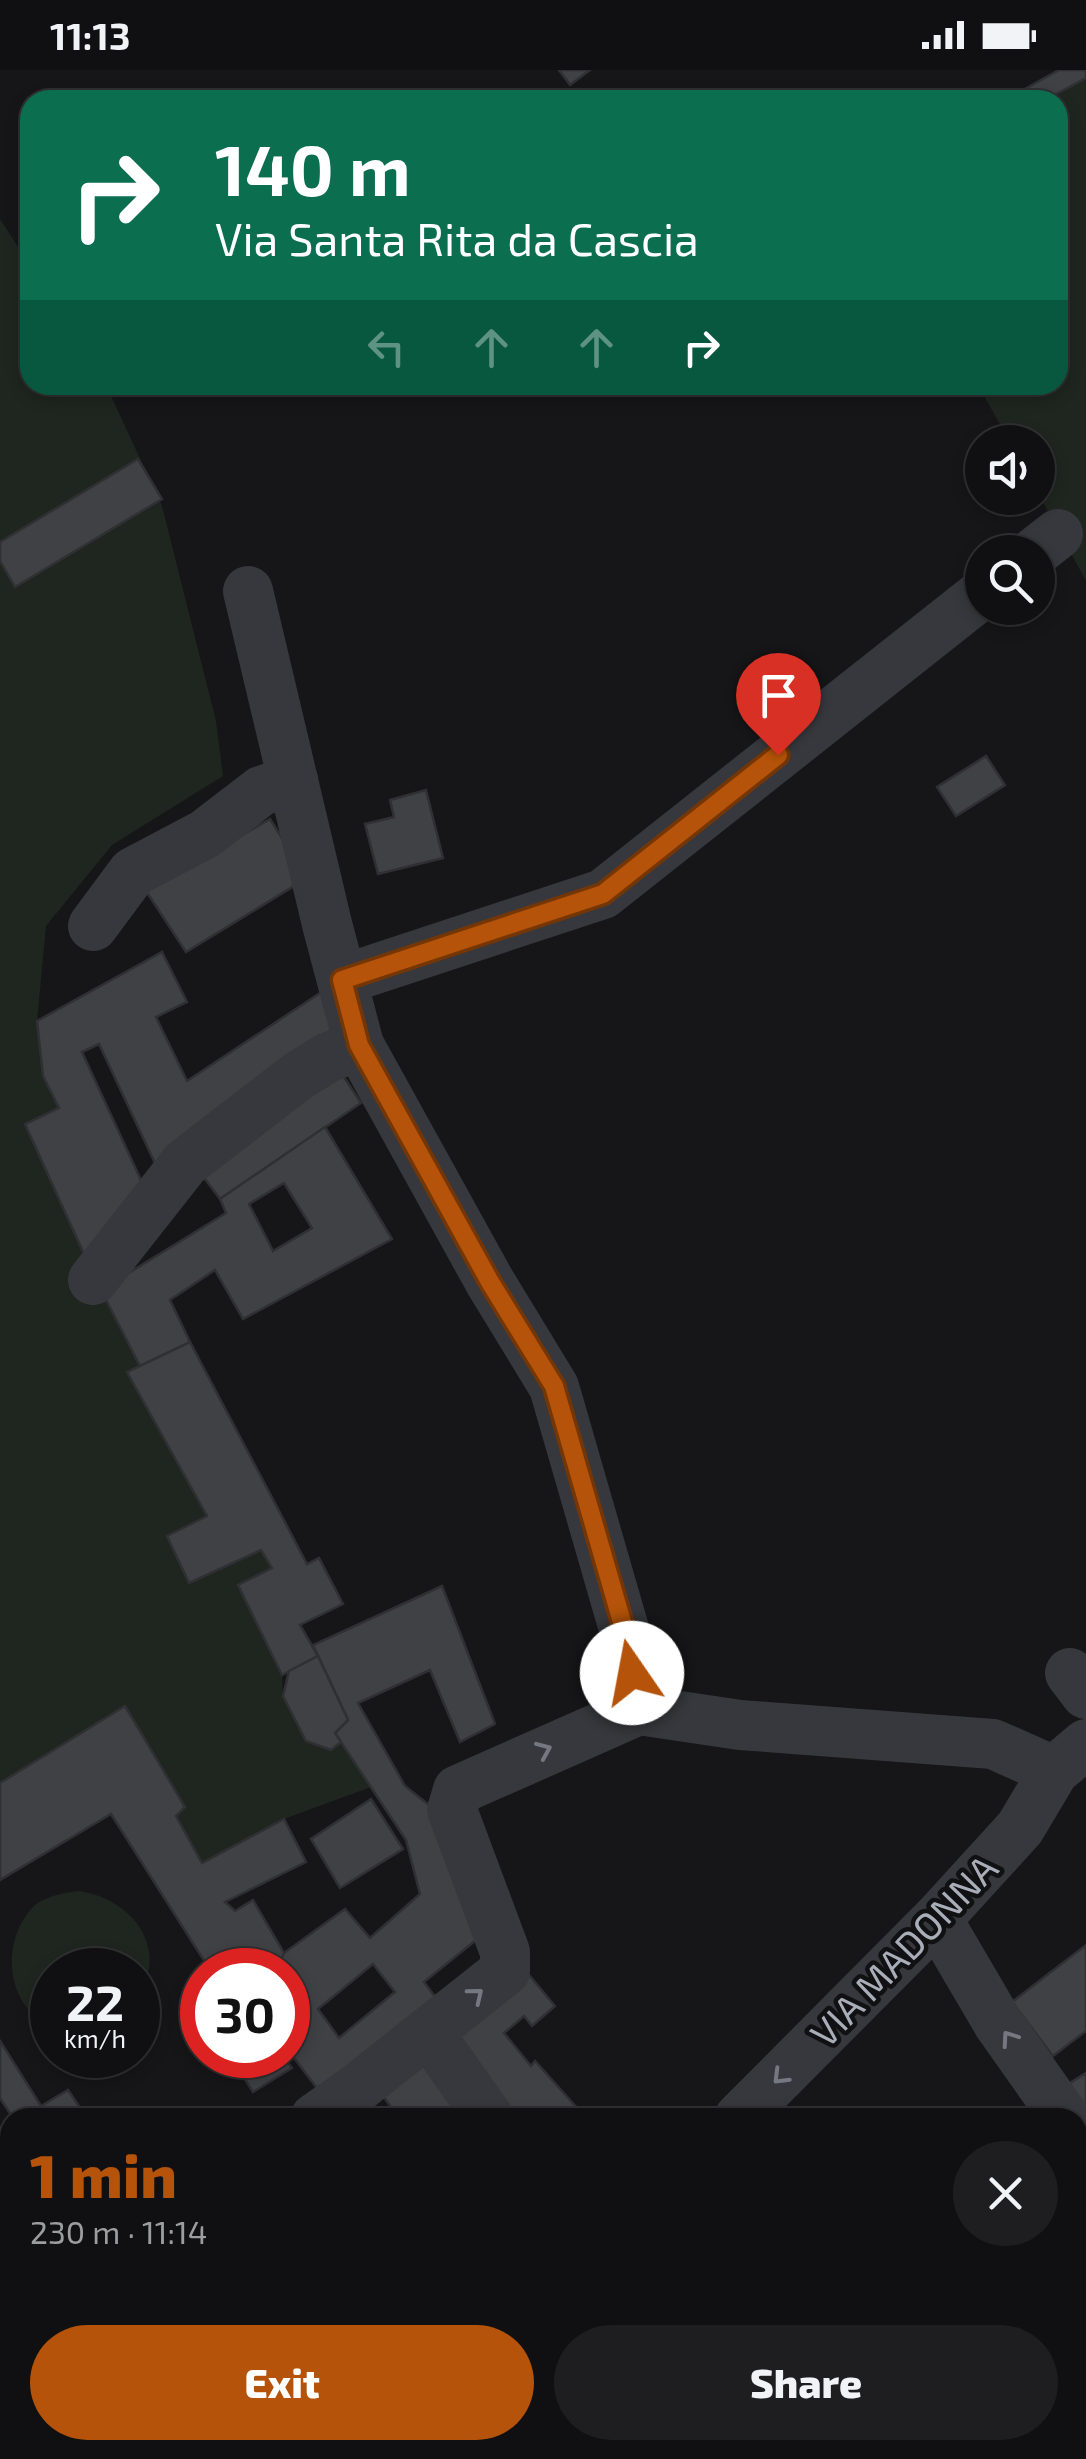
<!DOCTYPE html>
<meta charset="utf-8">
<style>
:root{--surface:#101012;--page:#1e1e20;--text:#f1f3f6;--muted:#9c9d9f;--line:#303032;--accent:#b45309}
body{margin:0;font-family:"Exo 2",sans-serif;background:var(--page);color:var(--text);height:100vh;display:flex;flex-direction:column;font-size:38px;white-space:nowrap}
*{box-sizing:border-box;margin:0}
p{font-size:32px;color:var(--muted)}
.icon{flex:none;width:55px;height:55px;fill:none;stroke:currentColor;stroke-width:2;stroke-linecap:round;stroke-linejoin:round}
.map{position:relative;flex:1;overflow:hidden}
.drawer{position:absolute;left:0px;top:2038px;width:1088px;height:352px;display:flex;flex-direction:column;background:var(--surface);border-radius:30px 30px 0 0;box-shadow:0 5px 15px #0003,0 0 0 2px var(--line)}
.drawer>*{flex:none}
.guide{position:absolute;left:20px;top:20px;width:1048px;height:305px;border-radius:30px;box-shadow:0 5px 15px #0003,0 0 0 2px var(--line);background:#0b6e4f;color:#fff;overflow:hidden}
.tools{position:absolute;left:965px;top:355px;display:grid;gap:20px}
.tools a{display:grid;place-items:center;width:90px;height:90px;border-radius:50%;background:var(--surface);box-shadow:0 5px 15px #0003,0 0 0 2px var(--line);font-size:50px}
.speed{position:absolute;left:30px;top:1878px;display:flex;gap:20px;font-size:50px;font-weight:700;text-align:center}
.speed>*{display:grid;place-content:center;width:130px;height:130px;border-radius:50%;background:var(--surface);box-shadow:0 5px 15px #0003,0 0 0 2px var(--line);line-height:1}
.speed small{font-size:25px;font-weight:400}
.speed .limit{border:15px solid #d22;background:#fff;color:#111}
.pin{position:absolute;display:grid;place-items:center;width:85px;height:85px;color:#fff;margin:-102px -42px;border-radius:50% 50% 50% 0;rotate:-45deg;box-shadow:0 0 10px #0007}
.pin .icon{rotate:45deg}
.me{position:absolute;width:110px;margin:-55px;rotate:348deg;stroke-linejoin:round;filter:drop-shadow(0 0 8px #0008)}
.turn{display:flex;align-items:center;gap:35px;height:210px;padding:0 30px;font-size:45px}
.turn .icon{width:130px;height:130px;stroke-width:2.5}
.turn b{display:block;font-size:70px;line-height:85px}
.lanes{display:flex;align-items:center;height:95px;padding:0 30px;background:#0003;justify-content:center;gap:50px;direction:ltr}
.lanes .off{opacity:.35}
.round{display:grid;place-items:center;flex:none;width:105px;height:105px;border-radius:52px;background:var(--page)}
.headline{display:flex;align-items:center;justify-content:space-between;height:170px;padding:0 30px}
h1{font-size:60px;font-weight:800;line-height:75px;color:var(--accent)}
.action{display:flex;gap:20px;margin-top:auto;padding:20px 30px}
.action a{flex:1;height:115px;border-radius:60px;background:var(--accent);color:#fff;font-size:40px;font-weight:800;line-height:115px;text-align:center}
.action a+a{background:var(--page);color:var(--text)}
.status{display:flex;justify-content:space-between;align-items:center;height:70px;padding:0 50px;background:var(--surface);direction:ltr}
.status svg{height:28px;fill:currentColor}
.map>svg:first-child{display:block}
.green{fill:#1e261f}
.building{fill:#404145;stroke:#303034;stroke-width:2.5;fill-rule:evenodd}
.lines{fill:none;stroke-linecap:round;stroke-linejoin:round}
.minor{stroke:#37383d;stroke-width:50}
.oneway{stroke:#757881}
.route-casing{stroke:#753606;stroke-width:25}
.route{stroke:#b45309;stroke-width:18}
.labels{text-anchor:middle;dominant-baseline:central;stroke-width:9;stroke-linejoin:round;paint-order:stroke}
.street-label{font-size:38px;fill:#a8adb8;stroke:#111113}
</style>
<div class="status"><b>11:13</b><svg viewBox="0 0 49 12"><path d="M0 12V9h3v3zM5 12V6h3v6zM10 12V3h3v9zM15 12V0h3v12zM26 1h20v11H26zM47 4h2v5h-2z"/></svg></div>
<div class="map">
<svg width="1086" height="2389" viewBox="0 0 1086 2389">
<rect width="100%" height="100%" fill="#161618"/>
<g class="green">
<path d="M1059,0H1086V511L1038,423V372H1010L978,315H1058V30H1005Z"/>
<path d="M0,149L30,195V315H106L162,436L216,651L223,706L112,775L46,856L37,951L43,1006L59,1038L25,1054L84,1184L141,1298L128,1303L207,1446L167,1466L261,1480L272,1498L238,1515L282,1605L283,1626L306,1671L330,1680L341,1672L371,1717L284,1749L202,1793L176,1746L185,1736L125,1636L0,1713Z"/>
<path d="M79,1821C132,1829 170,1877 138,1928V1900H52V1956C4,1937 0,1868 35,1835C49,1825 63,1823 79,1821Z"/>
</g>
<g class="building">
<path d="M559,0H590L570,15Z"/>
<path d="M1059,0H1086V8L1045,30H1005Z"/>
<path d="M138,389L162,429L15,517L0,491V472Z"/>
<path d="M986,686L1005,715L956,746L937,717Z"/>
<path d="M426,720L443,788L378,804L365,754L394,747L390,730Z"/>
<path d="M270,749L307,808L186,882L146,821Z"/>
<path d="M162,882L187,932L156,947L187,1011L326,919L347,967L162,1108L99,974L82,982L146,1121L84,1184L25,1054L59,1038L43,1006L37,951Z"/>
<path d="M334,992L361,1033L220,1129L193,1093Z"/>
<path d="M325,1057L392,1169L243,1249L215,1200L170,1230L190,1272L141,1298L101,1220L226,1143L220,1129ZM284,1113L312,1158L273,1181L249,1134Z"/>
<path d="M190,1272L307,1494L319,1488L343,1534L300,1555L318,1586L282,1605L238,1515L272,1498L261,1480L189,1513L167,1466L207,1446L127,1302Z"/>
<path d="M442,1516L495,1654L460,1672L430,1600L358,1633L405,1716L449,1751L486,1862L424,1912L442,1936L323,2026L288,1980V1900H275L284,1883L345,1839L370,1868L420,1824L406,1770L335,1663L348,1650L313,1575ZM373,1894L395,1922L339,1968L318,1939Z"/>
<path d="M318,1586L348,1650L335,1663L341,1672L331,1680L306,1671L283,1626L289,1601Z"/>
<path d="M125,1636L185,1737L176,1746L202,1793L284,1749L306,1792L225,1832L235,1841L253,1830L284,1883L275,1900H210L111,1744L0,1810V1713Z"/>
<path d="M371,1729L403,1779L340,1818L311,1769Z"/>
<path d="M1086,1875V1961L1053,1986L1012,1932Z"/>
<path d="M524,1899L555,1936L532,1956L524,1946L504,1963L531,1996L535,1991L586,2048H519L446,1965Z"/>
<path d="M0,1971L41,2036L68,2020L87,2048H13L0,2028Z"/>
<path d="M427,1982L478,2048H398L378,2018Z"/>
<path d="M212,1985H282L292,1998L253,2022L238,1998L219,1997Z"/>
<path d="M1086,2003V2050L1065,2016Z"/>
<path d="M10,2097V2146L0,2151V2103Z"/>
<path d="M0,2193L10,2206V2228L0,2236Z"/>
<path d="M10,2262V2336L0,2328V2271Z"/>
<path d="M193,2380H332L336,2385L332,2389H178Z"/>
</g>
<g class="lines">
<g class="minor">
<path d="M1035,482L1058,464"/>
<path d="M248,521L327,854L359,975L490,1212L554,1317L626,1566L639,1640L740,1655L993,1674L1054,1701"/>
<path d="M93,856L133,802L205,764L261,721L293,710"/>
<path d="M342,910L603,824L982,524"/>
<path d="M93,1210L185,1093L298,1006L327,988L359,975"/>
<path d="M1070,1603L1086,1624"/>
<path d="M937,1849L998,1953L1065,2048"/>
<path d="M429,1963L489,2048"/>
<path d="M315,2048L355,2020L505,1901V1882L452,1740L458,1720L639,1640"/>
<path d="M739,2048L937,1849L1020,1758L1054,1701L1086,1674"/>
<path d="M0,2258L10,2251"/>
<path d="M16,2380L28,2389"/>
<path d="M445,2380L451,2389"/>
<path d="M108,2389L129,2380"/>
</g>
</g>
<defs><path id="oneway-chevron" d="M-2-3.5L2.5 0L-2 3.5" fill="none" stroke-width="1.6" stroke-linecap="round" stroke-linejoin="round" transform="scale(2.5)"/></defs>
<g class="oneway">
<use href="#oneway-chevron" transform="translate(544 1680) rotate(-23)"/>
<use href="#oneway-chevron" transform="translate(476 1925) rotate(-39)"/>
<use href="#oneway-chevron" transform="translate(1009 1968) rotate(-125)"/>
<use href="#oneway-chevron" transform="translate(780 2007) rotate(135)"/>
</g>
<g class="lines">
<defs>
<path id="route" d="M632,1603L626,1566L554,1316L490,1212L359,975L342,910L603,824L778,685"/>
</defs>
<use href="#route" class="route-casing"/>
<use href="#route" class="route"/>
</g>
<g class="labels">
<g class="street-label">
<text transform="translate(903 1880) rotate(-46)">VIA MADONNA</text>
</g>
</g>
</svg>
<div class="tools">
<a><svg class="icon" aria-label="sound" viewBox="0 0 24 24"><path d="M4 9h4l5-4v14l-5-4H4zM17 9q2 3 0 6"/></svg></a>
<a><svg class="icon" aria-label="search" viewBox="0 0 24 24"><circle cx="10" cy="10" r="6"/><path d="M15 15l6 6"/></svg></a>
</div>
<div class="speed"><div>22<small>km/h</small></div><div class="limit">30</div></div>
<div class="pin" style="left:778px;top:685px;background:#d93025"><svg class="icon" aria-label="arrive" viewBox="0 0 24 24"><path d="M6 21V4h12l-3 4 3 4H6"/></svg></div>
<svg class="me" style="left:632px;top:1603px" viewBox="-20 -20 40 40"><circle r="19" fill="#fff"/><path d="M0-13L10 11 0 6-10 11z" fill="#b45309"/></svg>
<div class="guide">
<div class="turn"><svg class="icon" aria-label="right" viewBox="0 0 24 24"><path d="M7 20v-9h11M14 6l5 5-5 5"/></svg><div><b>140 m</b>Via Santa Rita da Cascia</div></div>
<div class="lanes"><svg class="icon off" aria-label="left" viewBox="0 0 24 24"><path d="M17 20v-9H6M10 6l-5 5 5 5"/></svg><svg class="icon off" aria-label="ahead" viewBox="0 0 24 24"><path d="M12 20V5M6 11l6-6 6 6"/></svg><svg class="icon off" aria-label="ahead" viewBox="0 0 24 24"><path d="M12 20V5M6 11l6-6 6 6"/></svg><svg class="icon" aria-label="right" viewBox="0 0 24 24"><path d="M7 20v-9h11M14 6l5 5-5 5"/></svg></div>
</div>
<section class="drawer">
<div class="headline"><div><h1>1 min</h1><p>230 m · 11:14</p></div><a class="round"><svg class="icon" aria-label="close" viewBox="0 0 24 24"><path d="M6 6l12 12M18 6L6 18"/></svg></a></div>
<div class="action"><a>Exit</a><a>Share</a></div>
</section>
</div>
